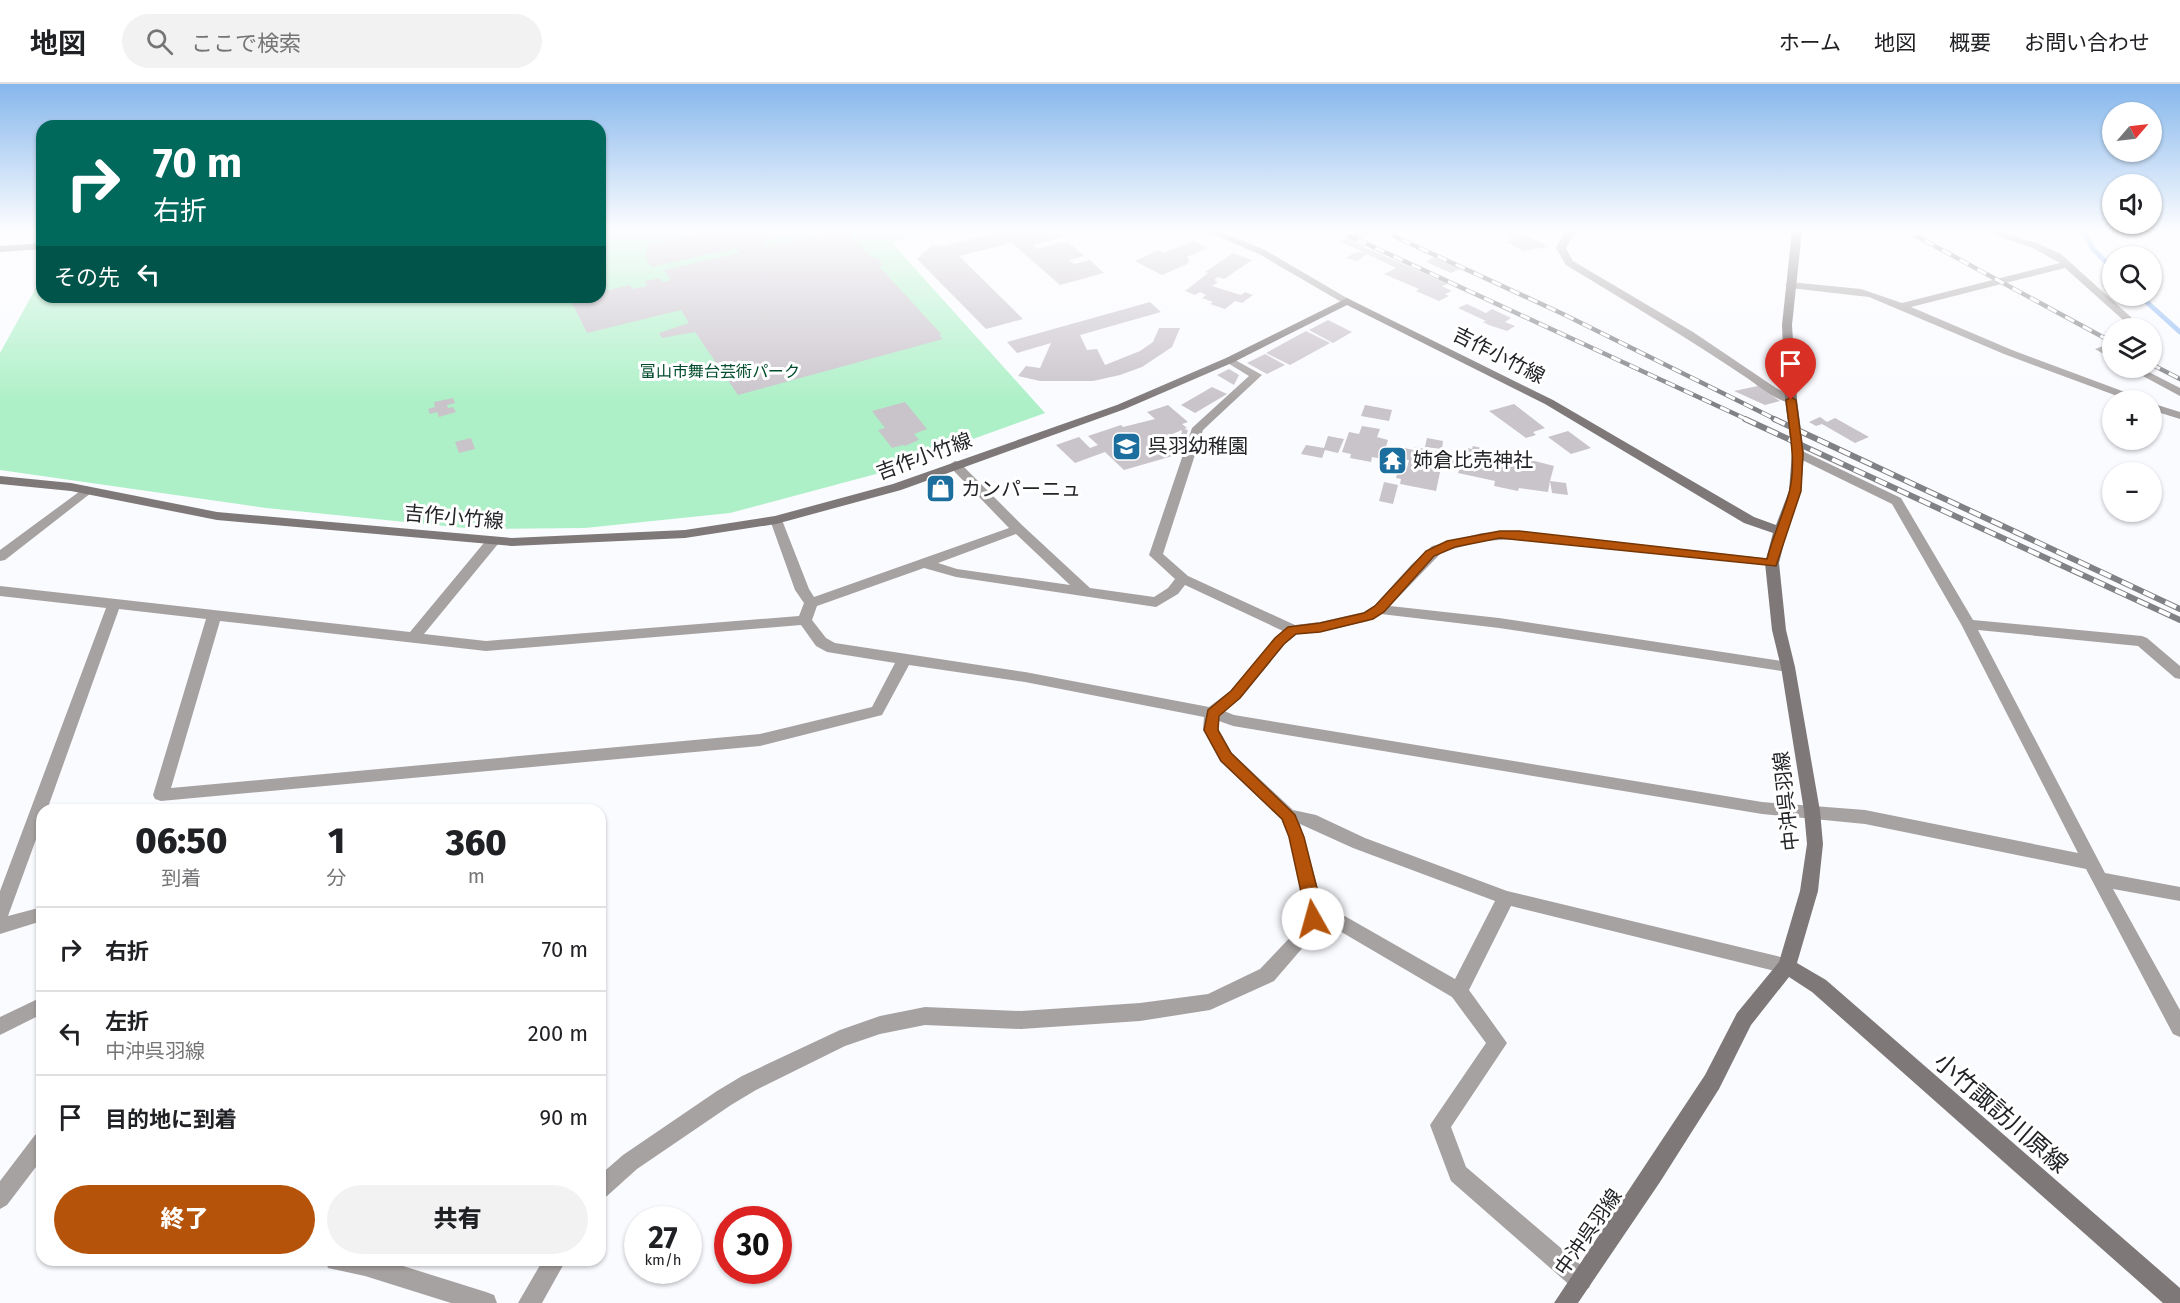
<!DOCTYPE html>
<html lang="ja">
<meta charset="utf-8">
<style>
:root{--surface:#fff;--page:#f2f2f2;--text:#202124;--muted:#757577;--line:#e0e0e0;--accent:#b45309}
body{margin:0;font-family:"Fira Sans","Noto Sans JP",sans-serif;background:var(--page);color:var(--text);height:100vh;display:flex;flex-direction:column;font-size:22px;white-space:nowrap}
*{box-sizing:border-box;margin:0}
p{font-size:20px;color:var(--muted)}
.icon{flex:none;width:33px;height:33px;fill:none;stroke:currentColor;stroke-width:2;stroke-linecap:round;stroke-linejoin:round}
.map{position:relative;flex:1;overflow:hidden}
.panel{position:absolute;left:36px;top:720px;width:570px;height:462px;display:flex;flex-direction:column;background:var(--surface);border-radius:18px;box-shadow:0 2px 4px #0004}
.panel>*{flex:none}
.guide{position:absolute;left:36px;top:36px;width:570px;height:183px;border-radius:18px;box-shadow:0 2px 4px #0004;background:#00695c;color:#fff;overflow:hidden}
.needle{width:39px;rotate:62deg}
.tools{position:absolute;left:2102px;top:18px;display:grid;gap:12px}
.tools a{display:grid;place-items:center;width:60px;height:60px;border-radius:50%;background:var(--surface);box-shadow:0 2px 4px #0004;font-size:30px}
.speed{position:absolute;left:624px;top:1122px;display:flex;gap:12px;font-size:30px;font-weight:700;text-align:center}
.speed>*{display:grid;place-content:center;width:78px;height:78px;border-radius:50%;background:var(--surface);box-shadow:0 2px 4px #0004;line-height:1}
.speed small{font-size:15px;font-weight:400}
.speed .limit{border:9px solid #d22;background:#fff;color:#111}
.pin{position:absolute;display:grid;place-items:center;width:51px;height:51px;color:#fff;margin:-62px -26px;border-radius:50% 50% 50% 0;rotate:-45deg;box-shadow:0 0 6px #0007}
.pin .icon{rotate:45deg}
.me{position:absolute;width:66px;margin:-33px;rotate:353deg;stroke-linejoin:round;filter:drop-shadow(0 0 4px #0008)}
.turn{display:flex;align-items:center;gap:21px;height:126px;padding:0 18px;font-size:27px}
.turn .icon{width:78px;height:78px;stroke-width:2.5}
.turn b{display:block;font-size:42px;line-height:51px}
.then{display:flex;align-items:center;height:57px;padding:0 18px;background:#0003;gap:12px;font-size:22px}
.eta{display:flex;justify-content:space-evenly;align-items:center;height:102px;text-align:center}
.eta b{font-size:36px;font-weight:800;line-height:42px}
.button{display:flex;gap:12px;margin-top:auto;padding:12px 18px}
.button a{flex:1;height:69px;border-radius:36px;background:var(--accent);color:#fff;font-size:24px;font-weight:800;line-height:69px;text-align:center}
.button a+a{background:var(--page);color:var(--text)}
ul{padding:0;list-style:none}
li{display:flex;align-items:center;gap:18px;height:84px;padding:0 18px;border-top:2px solid var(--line)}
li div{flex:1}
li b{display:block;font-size:22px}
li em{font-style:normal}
header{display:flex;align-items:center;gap:36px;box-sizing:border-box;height:84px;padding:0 30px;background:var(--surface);border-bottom:2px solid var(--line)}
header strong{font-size:28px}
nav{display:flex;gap:33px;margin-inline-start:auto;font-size:21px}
.search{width:420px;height:54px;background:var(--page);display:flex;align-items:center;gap:15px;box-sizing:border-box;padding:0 21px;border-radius:33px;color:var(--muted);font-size:22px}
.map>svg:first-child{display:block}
.green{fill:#adf0c7}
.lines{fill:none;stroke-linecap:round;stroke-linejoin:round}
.stream{stroke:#93bbf2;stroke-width:5}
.building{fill:#c9c3ca}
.street{fill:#a7a2a2;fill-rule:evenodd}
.secondary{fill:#7e7878;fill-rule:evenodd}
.rail-far1-casing{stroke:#808184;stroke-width:4.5}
.rail-casing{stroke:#808184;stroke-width:6}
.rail-far1{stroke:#fff;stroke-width:3;stroke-dasharray:10;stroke-linecap:butt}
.rail{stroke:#fff;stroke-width:4;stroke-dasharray:12;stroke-linecap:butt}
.route{fill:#b45309;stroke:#753606;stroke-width:1.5}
.labels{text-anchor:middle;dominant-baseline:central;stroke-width:6;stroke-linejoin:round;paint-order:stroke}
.far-park-label{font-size:16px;fill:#014c2c;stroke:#fff}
.street-label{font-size:20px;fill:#232427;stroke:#fff}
.poi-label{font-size:20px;fill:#232427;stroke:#fff;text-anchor:start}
.near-street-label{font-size:24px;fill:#232427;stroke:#fff}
</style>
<header>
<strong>地図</strong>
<div class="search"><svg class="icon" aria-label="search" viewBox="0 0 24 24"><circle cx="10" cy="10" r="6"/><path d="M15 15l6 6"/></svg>ここで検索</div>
<nav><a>ホーム</a><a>地図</a><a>概要</a><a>お問い合わせ</a></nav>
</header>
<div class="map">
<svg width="2180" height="1219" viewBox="0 0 2180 1219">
<rect width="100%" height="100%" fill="#fafbff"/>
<path class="green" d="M600,147H935L892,159L1045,329L876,390L730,429L585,444L475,445L266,424L0,386V269L42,193V213H600Z"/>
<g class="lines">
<g class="stream">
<path d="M2084,147L2093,165L2112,184"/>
<path d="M2140,212L2180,248"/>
</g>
</g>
<g class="building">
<path d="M709,147H803L761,158L765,163L832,147H847L872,174L876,173L884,181L879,182L942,251H939L943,255L738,311L695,248L662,254L659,249L689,239L681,226L587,249L570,215L600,213V208L630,201L632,205L647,202L645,197L660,194L663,198L671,196L664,186L740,169L736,164L651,183L647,176L646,170L649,161Z"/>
<path d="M1001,147H1056L1063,153L1033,161L1037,165L1067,157L1084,172L1069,176L1074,180L1090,176L1104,189L1060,201L1012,159L959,172L1023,235L986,245L917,175L932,161L944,162Z"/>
<path d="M1361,147H1378L1353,158L1448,200L1442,202L1452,207L1445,210L1449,212L1439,217L1416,207L1419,205L1384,190L1396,184L1367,170L1357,177L1346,174L1356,168H1363L1339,157Z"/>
<path d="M1509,147L1526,151L1549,163L1523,167L1507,158L1515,156L1504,149Z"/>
<path d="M1193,157L1208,164L1187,173L1189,176L1187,180L1162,191L1135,177L1158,166L1164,169Z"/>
<path d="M1233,169L1252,176L1224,195L1218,193L1214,196L1218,198L1212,202L1241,211L1245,208L1253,211L1242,219L1235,217L1225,225L1210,220L1213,218L1202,214L1206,211L1200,208L1195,211L1185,207L1208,189L1205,188Z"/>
<path d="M1434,173L1460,185L1451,189L1426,178Z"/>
<path d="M1150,218L1161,228L1080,251L1087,266L1097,265L1105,281L1140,267L1153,258L1159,244H1180L1172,263L1142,283L1120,291L1093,297H1040L1018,292L1026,282L1040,284L1051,259L1017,269L1007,258Z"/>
<path d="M1467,220L1486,229L1492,225L1511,234L1505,238L1515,242L1507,247L1489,241L1483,238L1486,237L1458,224Z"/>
<path d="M1328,236L1352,248L1333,259L1309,246Z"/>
<path d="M1306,247L1330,259L1290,281L1266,269Z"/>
<path d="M1265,270L1285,281L1267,290L1247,279Z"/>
<path d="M1229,285L1239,291L1234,301L1217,291Z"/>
<path d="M1758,302L1780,317L1765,321L1734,307Z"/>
<path d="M1212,303L1227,310L1195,329L1181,321Z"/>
<path d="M453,314L455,319L447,321L448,324L453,323L456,328L439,333L437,328L430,330L428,325L435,323L434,318Z"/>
<path d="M905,318L927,345L914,350L919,356L905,362L903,361L892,364L878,346L885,344L872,327Z"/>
<path d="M1514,320L1545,344L1533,348L1536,351L1526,354L1489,327Z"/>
<path d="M1168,321L1188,338L1182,340L1187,344L1184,345L1188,346L1186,353L1181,352L1182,346L1163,354L1160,350L1154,353L1176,371L1124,386L1105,368L1075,379L1056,361L1079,353L1090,364L1098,361L1088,352L1121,341L1123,343L1155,335L1147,328Z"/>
<path d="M1365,321L1392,326L1389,337L1361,332Z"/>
<path d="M1820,333L1827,338L1835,334L1869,353L1855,359L1822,340L1816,342L1809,338Z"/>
<path d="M1362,342L1380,345L1377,353L1388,356L1382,375L1372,373L1371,378L1350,374L1351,370L1342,368L1349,348L1359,350Z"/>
<path d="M1568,347L1591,364L1571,370L1548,353Z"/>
<path d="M1328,352L1344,355L1338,369L1325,366L1322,374L1301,370L1306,361L1324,364Z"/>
<path d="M471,354L475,365L459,369L455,358Z"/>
<path d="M1427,354L1443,357L1442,365L1425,363Z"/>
<path d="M1473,362L1498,368L1497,372L1503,374V369L1554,382L1550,397L1566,399L1568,411L1552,409L1550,397L1548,408L1519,404L1518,407L1494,402L1495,397L1458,389L1460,384L1442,379L1436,407L1400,400L1401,395L1396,394L1399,382L1407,384L1409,376L1401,375L1404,364L1414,366L1415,363L1444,369L1443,374L1462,378L1467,364L1472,365Z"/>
<path d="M1384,398L1398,401L1393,420L1379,417Z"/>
</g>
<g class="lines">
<g class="street">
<path d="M1205,147H1219L1265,166L1352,217L1343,219L1259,170Z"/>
<path d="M1569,147H1581L1571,154L1566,164L1573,177L1693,248L1776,304L1795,314V318C1780,321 1759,302 1747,294C1688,254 1627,218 1566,181L1556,164L1564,150Z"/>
<path d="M1984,147H1999L2039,160L2061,170L2143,244H2132L2065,184L1911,223L2012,266L2141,314L2142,316H2128L2004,270L1869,213L1790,204L1785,201L1790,198L1861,205L1902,219L2060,179L2033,164Z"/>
<path d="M2112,259V265L2109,266L2112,267V275L2095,265Z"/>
<path d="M1230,273L1262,291L1203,346L1163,470L1188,492L1295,541L1320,538L1364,528L1374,522L1412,480L1432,462L1482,449L1519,447L1772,475L1779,479L1777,482L1519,455L1482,457L1442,468L1390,522L1499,534L1788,578L1795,583L1788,588L1499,544L1381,530L1368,537L1320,548L1297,550L1285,560L1240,615L1224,627L1234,631L1762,718L1865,726L2078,769L1961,540L1892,420L1794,372L1792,369L1798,365L1901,414L1973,536L2142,552L2147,554L2180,582V595L2175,594L2138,562L1978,546L2105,789L2180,803V817L2113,805L2180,926V953L2173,950L2086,785L1865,740L1762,730L1233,642L1219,637V646L1232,669L1293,726L1316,731L1365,754L1507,807L1793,876L1796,882L1793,888L1787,890L1511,822L1469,906L1507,959L1451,1043L1466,1083L1589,1188L1592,1196L1589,1204L1581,1207L1573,1204L1451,1097L1430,1041L1486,959L1452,913L1321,836L1311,854L1274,897L1210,926L1140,937L1021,945L925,941L880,950L845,962L756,1006L731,1021L637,1085L607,1112L600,1115V1091L623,1071L717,1007L742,992L840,946L880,932L925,923L1021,927L1140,919L1208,910L1260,885L1299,844L1304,834L1305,823L1289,753L1281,735L1220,677L1203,646L1204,633L1025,598L909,581L882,631L760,662L161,717L155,715L153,711L206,535L119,525L47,726H42V739L8,832L42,823V837L0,850V807L106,524L0,512V502L410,548L488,454H498L500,457L498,460L424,550L486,557L799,532L804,519L795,506L770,436L771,433H781L782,436L809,505L814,513L1009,444L951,384L949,381L955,377L959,378L1023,442L1090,504L1154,513L1168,504L1175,495L1149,471L1192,344L1249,292L1226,278V274ZM1016,450L1070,501L957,485L938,479ZM924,484L956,493L1156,523L1178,510L1185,501L1283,547L1230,607L1209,623L1025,588L835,559L826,554L812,536L817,522ZM220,537L486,567L801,541L816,562L827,568L895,579L872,623L760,650L171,704ZM1300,740L1353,764L1495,817L1455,895L1322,819Z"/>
<path d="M2128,284H2141L2180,304V312Z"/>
<path d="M2151,319L2180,328V335L2151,326Z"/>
<path d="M87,402L93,406L91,409L5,476L0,477V466Z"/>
<path d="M42,913V930L0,951V933Z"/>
<path d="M42,1048V1075L7,1121L0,1125V1097L35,1051Z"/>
<path d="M325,1176H384L486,1208L494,1211L497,1219H451L365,1192L328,1184Z"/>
<path d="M543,1176H566L542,1219H518Z"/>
</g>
<g class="secondary">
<path d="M1792,147H1802L1792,241L1797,316L1804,369L1801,407L1787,447L1779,479L1786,546L1795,583L1820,727L1823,760L1818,807L1797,879L1826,896L2180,1204V1219H2163L1812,908L1789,893L1751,941L1719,1005L1660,1098L1578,1219H1554L1705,991L1737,929L1779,878L1800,807L1807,760L1804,727L1781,583L1772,546L1765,479L1773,449L1744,439L1545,320L1347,221L1234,278L1125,325L901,406L776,440L685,454L512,462L217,436L71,407L0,400V392L71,399L217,428L512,454L685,446L775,432L893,400L1117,321L1226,274L1347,214L1553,316L1754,433L1776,441L1789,407L1792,369L1785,316L1782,241Z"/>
<path d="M42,159V165L0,168V162Z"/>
</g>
<defs>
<g id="rail-far1">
<path d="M1339,147L1748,336"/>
<path d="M1383,147L1563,230L1777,336"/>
<path d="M1907,147L2112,258"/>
<path d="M2151,280L2180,295"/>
</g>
<g id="rail">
<path d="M1745,335L2180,536"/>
<path d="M1774,335L2180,525"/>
</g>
</defs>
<use href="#rail-far1" class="rail-far1-casing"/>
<use href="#rail" class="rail-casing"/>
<use href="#rail-far1" class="rail-far1"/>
<use href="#rail" class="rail"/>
</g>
<linearGradient id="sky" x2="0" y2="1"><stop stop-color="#86b7ec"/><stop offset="0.46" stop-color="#fdfdff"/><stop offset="1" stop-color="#fdfdff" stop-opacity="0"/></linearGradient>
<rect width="2180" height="318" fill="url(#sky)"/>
<path class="route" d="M1791,313L1796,316L1803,369L1801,407L1776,482L1500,454L1455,463L1434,472L1384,528L1373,535L1320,548L1296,550L1284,560L1240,614L1219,632L1218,646L1231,669L1295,731L1304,753L1322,824L1319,840L1313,842L1308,840L1289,753L1282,735L1221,677L1204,646L1208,626L1231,607L1275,554L1288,543L1320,539L1364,529L1375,522L1426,467L1447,457L1500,447H1519L1767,475C1773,452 1783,431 1789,409C1797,379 1789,345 1786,316Z"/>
<defs>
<symbol id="school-square" viewBox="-11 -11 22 22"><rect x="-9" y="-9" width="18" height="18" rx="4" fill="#1c6e9f" stroke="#fff"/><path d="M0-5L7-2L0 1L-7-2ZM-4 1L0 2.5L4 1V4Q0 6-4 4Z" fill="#fff"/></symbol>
<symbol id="temple-square" viewBox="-11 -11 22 22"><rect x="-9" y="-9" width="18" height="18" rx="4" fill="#1c6e9f" stroke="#fff"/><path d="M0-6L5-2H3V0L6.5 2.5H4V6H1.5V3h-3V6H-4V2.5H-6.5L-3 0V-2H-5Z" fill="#fff"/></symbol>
<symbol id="shop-square" viewBox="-11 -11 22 22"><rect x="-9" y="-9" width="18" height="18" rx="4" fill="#1c6e9f" stroke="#fff"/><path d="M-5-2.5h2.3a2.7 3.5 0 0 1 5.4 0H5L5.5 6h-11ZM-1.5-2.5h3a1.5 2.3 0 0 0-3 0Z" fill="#fff"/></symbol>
</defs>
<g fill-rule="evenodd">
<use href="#school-square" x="1110" y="346" width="33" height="33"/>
<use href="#temple-square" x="1376" y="360" width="33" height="33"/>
<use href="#shop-square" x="924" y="388" width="33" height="33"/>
</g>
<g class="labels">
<g class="far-park-label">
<text x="720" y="287">富山市舞台芸術パーク</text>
</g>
<g class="street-label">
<text transform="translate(1499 271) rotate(27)">吉作小竹線</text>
<text transform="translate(924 372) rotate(-20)">吉作小竹線</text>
<text transform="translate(454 433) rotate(5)">吉作小竹線</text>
<text transform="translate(1786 717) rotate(-96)">中沖呉羽線</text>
<text transform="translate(1588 1148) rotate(-55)">中沖呉羽線</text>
</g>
<g class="poi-label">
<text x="1148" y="362">呉羽幼稚園</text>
<text x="1413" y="376">姉倉比売神社</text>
<text x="961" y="405">カンパーニュ</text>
</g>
<g class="near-street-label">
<text transform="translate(2001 1029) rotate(41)">小竹諏訪川原線</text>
</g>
</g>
</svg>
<div class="tools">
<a><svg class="needle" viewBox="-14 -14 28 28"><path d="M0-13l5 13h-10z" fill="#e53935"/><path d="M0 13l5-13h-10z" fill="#757577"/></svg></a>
<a><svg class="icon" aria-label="sound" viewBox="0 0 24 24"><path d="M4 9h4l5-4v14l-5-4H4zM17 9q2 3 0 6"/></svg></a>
<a><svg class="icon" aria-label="search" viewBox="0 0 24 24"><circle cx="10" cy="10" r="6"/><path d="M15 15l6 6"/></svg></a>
<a><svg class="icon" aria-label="layers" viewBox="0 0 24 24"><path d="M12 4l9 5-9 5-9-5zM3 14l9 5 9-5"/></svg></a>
<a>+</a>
<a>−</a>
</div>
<div class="speed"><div>27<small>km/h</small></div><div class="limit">30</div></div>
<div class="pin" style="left:1791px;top:316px;background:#d93025"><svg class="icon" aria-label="arrive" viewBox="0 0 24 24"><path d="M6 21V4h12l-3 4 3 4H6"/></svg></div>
<svg class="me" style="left:1313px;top:835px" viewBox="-20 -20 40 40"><circle r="19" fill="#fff"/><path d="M0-13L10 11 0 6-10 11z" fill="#b45309"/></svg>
<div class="guide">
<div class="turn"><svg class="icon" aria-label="right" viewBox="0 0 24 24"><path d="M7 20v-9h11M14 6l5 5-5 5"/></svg><div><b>70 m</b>右折</div></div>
<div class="then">その先<svg class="icon" aria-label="left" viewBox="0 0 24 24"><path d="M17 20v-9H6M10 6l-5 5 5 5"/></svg></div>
</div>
<section class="panel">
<div class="eta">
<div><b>06:50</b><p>到着</p></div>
<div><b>1</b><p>分</p></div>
<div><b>360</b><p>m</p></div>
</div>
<ul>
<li><svg class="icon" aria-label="right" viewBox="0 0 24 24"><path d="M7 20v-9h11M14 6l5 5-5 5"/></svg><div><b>右折</b></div><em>70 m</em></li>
<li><svg class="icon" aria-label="left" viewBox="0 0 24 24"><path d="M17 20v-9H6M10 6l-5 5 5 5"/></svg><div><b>左折</b><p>中沖呉羽線</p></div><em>200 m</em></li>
<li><svg class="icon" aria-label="arrive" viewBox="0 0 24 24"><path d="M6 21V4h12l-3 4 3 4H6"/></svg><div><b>目的地に到着</b></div><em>90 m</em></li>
</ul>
<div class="button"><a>終了</a><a>共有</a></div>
</section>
</div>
